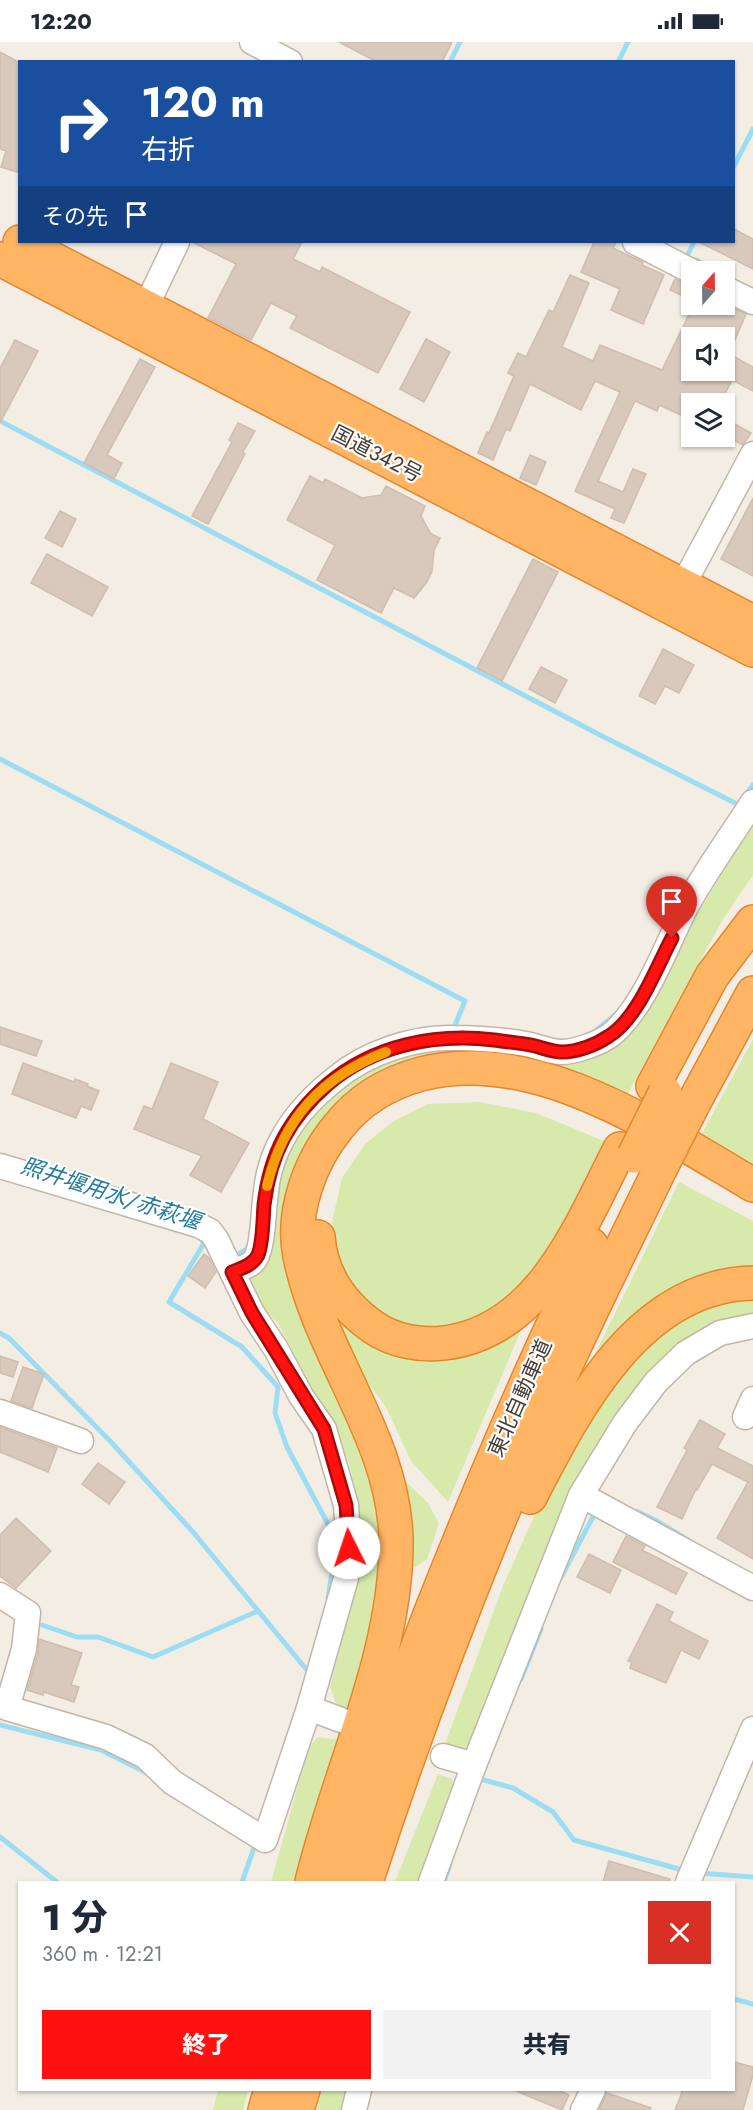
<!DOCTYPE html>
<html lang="ja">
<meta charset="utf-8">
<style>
:root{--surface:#fff;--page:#f2f2f3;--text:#1f2937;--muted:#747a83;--accent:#ff1110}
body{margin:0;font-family:Jost,"Noto Sans JP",sans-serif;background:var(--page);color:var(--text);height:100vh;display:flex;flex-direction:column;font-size:22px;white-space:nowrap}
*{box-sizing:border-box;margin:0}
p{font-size:20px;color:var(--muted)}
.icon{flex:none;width:33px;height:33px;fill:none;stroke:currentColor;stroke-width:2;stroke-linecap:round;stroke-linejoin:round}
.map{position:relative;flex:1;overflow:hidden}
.details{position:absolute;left:18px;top:1839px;width:717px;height:210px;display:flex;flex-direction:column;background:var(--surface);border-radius:0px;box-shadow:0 2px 4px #0004}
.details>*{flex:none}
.hud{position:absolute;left:18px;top:18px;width:717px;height:183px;border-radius:0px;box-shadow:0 2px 4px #0004;background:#1a4fa0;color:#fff;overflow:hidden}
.needle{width:39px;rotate:20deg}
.buttons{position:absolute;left:681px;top:219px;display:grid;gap:12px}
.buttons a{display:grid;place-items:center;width:54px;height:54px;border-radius:0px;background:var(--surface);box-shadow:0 2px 4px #0004;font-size:30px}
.pin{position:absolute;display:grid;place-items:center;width:51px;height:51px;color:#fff;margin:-62px -26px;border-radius:50% 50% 50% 0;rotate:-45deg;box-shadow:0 0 6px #0007}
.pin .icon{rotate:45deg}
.me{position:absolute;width:66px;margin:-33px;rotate:356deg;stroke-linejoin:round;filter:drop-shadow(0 0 4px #0008)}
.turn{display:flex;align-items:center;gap:21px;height:126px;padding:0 24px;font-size:27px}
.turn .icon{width:78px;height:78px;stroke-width:2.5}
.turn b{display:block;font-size:42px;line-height:51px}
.then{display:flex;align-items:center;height:57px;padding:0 24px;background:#0003;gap:12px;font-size:22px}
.round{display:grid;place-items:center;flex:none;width:63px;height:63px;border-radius:0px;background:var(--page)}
.headline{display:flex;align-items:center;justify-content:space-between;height:102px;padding:0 24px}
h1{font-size:36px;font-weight:800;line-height:45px}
.cta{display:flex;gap:12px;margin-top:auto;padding:12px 24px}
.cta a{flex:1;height:69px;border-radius:0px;background:var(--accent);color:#fff;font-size:24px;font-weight:800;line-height:69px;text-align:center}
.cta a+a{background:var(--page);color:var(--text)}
.status{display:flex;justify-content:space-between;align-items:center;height:42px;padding:0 30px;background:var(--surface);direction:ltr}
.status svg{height:16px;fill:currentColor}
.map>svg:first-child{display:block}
.green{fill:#d7eaab}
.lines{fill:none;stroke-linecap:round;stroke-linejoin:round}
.stream{stroke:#9dddf4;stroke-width:5}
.building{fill:#d8c9bc;stroke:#d0bdac;stroke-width:1.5;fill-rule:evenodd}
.minor-casing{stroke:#c2b6a9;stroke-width:27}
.highway-casing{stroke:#e5862c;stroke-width:36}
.minor{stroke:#fff;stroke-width:24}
.highway{stroke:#ffb564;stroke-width:33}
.highway-bridge-casing{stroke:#e5862c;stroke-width:36;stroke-linecap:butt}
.highway-bridge{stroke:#ffb564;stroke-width:33}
.route-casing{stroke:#a60b0a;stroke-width:15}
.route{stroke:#ff1110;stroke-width:10}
.slow{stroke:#f59e0b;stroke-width:10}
.labels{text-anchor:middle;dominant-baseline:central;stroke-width:4.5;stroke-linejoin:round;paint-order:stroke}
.street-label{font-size:21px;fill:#463c34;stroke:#fff}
.water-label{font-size:22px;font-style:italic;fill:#257c9e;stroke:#fff}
</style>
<div class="status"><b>12:20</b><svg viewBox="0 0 49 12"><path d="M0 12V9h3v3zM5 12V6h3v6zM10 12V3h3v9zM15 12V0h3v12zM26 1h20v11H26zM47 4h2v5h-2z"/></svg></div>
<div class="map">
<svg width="753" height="2068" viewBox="0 0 753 2068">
<rect width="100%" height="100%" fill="#f3ede4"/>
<g class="green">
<path d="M753,784V833L723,877L626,1055L556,1026L484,1011L425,1016L314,1092L292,1132L283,1181L288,1239L371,1418L386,1499L373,1588L348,1669L337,1664L330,1645L358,1534L359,1466L349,1420L278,1281L258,1261L248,1235L279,1117L313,1064L353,1034L426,1006L604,1009L637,983L667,924L731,816Z"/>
<path d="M753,997V1126L699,1097Z"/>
<path d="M479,1060L536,1071L604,1099L571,1174L516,1253L458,1287L401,1284L368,1267L347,1245L338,1220L332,1180L342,1136L365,1102L394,1079L428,1062Z"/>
<path d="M679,1140L753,1179V1228L576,1351Z"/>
<path d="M316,1223L375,1302L525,1279L448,1460L411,1419L386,1365L343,1308Z"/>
<path d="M753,1255V1275L719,1281L613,1383L474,1701L457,1711L444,1705L503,1544L549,1441L607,1345L672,1282L707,1264Z"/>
<path d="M403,1437L428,1461L439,1481L427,1517L406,1531Z"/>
<path d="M317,1695L340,1698L302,1840H271L308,1708Z"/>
<path d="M438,1732L452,1737L457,1750L424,1840H395Z"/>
<path d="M218,2048H248L243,2068H213Z"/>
<path d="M322,2048H352L347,2068H317Z"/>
</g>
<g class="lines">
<g class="stream">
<path d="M450,20L460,0"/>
<path d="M618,20L628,0"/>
<path d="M734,124L753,87"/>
<path d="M687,214L694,200"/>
<path d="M696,218L717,230"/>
<path d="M0,379L602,694L739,763"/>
<path d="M0,717L465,959L453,988"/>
<path d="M745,754L753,743"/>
<path d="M594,990L615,973"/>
<path d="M201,1197L204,1201L169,1260L242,1305L278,1345L275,1371L287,1405L337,1499L328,1556"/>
<path d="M240,1211L247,1207L249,1202"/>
<path d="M0,1291L10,1297L111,1400L193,1490L311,1633"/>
<path d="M636,1469L655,1478L688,1498"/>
<path d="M559,1539L594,1473V1467"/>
<path d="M42,1583L77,1595H98L153,1615L258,1569"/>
<path d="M521,1637L541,1587"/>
<path d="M0,1683L101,1708L149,1732"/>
<path d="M480,1737L513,1746L553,1770L574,1798L686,1829"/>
<path d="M0,1795L57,1840"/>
<path d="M698,1831L753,1835"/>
<path d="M242,1840L255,1803L254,1802"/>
<path d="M444,1840L450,1822"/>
<path d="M734,1957L753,1962"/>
</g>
</g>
<g class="building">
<path d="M339,0H452L442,20H377Z"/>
<path d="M0,10L20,21V131L1,125L6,109L0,107Z"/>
<path d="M734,187L753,197V227L699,200H734Z"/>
<path d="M192,200H302L293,217L320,230L322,225L410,270L378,331L290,286L297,274L271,261L251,298L208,276L236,222Z"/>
<path d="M594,200H616L613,206L634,216L643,220L642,223L664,233L643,282L611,268L620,247L581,230Z"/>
<path d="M570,233L589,241L562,305L593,319L600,303L662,328L694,262H724L746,272L729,312L753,325V349L732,338L720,362H692V378L659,363L657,369L635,359L598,439L623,450L633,427L646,432L624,481L611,476L615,467L575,449L620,350L595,339L581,368L530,342L510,389L506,387L493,418L478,411L487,390L489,391L514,334L508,331L518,311L526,315L549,268L553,270ZM692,296H724V328H692Z"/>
<path d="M675,237L688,243L683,254L670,248Z"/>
<path d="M426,297L450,310L424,360L400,347Z"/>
<path d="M15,298L38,309L0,381V326Z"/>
<path d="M140,317L155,325L107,413L122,421L114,437L84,421Z"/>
<path d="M724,376L751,391L743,403L724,393Z"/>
<path d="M238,381L255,389L243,410L245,412L208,482L192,474L232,400L229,398Z"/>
<path d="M530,413L546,420L536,443L520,436Z"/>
<path d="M310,434L323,441L325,437L362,456L381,453L386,444L425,464L421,474L431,492L440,496L434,508L432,529L427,540L414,556L394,546L381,571L317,538L335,503L287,478Z"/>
<path d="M753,456V534L721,517Z"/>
<path d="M60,469L76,477L62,505L45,496Z"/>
<path d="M47,512L108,545L92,574L31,541Z"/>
<path d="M533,517L558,530L502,639L477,626Z"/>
<path d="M663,607L694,623L679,651L665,644L655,662L639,654Z"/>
<path d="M541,625L567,638L555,661L529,647Z"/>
<path d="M0,985L42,999L36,1014L0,1002Z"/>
<path d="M23,1021L74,1040L75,1037L88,1042L87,1044L99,1049L91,1068L81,1064L76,1076L12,1052Z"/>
<path d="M171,1021L218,1040L203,1077L249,1101L221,1150L190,1133L202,1114L134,1087L144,1064L152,1067Z"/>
<path d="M204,1212L209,1216L216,1230L205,1246L188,1234Z"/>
<path d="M0,1314L18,1320L13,1335L0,1331Z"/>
<path d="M23,1325L44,1332L32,1366L11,1359Z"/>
<path d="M700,1378L725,1392L717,1406L753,1424V1517L717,1496L748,1440L712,1422L697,1448L696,1447L682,1477L657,1465L687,1408L684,1406Z"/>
<path d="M0,1385L57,1406L48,1430L0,1410Z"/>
<path d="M98,1421L125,1440L109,1462L82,1442Z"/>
<path d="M16,1476L51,1509L16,1546L0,1534V1493Z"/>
<path d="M626,1494L645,1504L642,1508L687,1531L676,1552L613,1520Z"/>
<path d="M589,1512L621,1528L610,1551L577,1535Z"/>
<path d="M657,1562L673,1570L669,1579L708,1599L699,1617L681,1608L666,1641L630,1626L632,1620L628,1619Z"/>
<path d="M39,1597L82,1611L71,1643L79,1645L74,1660L44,1650L43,1653L27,1648L38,1611Z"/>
<path d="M609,1819L670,1837V1840H603Z"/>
<path d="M734,2020L753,2025V2033L743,2068H675L683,2048H734Z"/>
<path d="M516,2048H557L569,2053L562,2068L516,2049Z"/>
<path d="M607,2051L651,2066L650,2068H599Z"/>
</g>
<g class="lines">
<defs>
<g id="minor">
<path d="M252,0L290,20"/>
<path d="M635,200L693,230"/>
<path d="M724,246L753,260"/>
<path d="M139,279L177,200"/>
<path d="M675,558L753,412"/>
<path d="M0,1124L198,1183L210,1189L216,1197L252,1271L276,1307L301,1354L324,1387L346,1463L349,1506L346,1536L309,1666L265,1798L172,1740L145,1714L106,1695L7,1666L24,1607L28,1571L0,1553"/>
<path d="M232,1230C238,1227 248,1225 253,1220C264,1209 263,1166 266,1150C267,1137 271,1122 276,1110C288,1081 311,1056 335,1037C366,1011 413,995 453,996C477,996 502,998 526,1002C537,1004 550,1010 561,1010C575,1010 601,1001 612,992C646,963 666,903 687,863C707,827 731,794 753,760"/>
<path d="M0,1370L81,1399"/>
<path d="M745,1375L753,1357"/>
<path d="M581,1453L753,1546"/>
<path d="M309,1666L341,1678"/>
<path d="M443,1714L474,1723"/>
<path d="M431,1840L474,1723L581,1453L625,1381L656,1340L686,1311L720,1291L753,1284"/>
<path d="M688,1840L753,1687"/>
<path d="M354,2068L359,2048"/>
<path d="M583,2068L593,2048"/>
</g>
<g id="highway">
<path d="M20,200L753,580"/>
<path d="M0,217L753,608"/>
<path d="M653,1044L712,934L753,880"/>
<path d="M692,1064L753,951"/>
<path d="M318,1195C321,1234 342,1263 373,1285C393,1299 421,1304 444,1301C541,1290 581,1182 620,1107"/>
<path d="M530,1455C576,1366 638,1243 753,1241"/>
<path d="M312,1840C338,1731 397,1612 396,1499C395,1397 320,1314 300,1214C291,1170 310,1119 338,1085C359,1058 388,1041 421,1032C535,1002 659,1088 753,1143"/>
<path d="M334,1840C363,1749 397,1659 431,1570C480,1446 532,1323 591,1203"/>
<path d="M366,1840C418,1679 479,1521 547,1365C582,1285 622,1206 660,1127"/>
<path d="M265,2068L271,2048"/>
<path d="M297,2068L303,2048"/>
</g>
</defs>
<use href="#minor" class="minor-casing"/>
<use href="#highway" class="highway-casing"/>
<use href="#minor" class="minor"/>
<use href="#highway" class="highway"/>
<defs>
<g id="highway-bridge">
<path d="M634,1114L665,1051"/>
<path d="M660,1127L692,1064"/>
</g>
</defs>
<use href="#highway-bridge" class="highway-bridge-casing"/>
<use href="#highway-bridge" class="highway-bridge"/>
</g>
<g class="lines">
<defs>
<path id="route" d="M349,1506L346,1463L324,1387L252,1271L232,1230C242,1226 253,1223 258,1213C263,1201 263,1176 264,1163C270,1112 289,1076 328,1042C374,1003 435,991 494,998C508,1000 522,1001 535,1004C543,1006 553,1010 562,1010C577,1010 596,1003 609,994C638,976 656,926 672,896"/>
</defs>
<use href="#route" class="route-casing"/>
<use href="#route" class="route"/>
<path class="slow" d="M267,1144C283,1077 321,1035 386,1010"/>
</g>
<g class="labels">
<g class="street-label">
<text transform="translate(377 412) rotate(27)">国道342号</text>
<text transform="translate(520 1356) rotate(-66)">東北自動車道</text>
</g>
<g class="water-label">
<text transform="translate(111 1151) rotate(18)">照井堰用水/赤萩堰</text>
</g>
</g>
</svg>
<div class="buttons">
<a><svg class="needle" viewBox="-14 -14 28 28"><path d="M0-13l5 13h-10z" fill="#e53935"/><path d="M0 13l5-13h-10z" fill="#747a83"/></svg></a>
<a><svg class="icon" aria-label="sound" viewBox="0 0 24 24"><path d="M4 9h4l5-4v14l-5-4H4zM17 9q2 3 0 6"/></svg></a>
<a><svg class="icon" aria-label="layers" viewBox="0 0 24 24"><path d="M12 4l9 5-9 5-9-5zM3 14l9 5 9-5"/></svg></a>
</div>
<div class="pin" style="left:672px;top:896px;background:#d93025"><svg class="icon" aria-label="arrive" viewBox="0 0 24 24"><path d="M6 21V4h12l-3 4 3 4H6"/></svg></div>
<svg class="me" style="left:349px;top:1506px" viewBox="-20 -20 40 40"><circle r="19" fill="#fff"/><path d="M0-13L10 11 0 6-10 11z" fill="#ff1110"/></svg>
<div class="hud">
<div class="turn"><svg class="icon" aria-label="right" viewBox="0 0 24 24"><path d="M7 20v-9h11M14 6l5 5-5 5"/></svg><div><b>120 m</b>右折</div></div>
<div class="then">その先<svg class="icon" aria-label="arrive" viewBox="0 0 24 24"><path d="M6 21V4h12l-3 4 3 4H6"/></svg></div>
</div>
<section class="details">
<div class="headline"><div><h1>1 分</h1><p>360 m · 12:21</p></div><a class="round" style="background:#d93025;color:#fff"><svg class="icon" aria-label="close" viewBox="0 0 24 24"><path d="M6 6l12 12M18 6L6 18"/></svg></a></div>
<div class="cta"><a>終了</a><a>共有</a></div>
</section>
</div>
